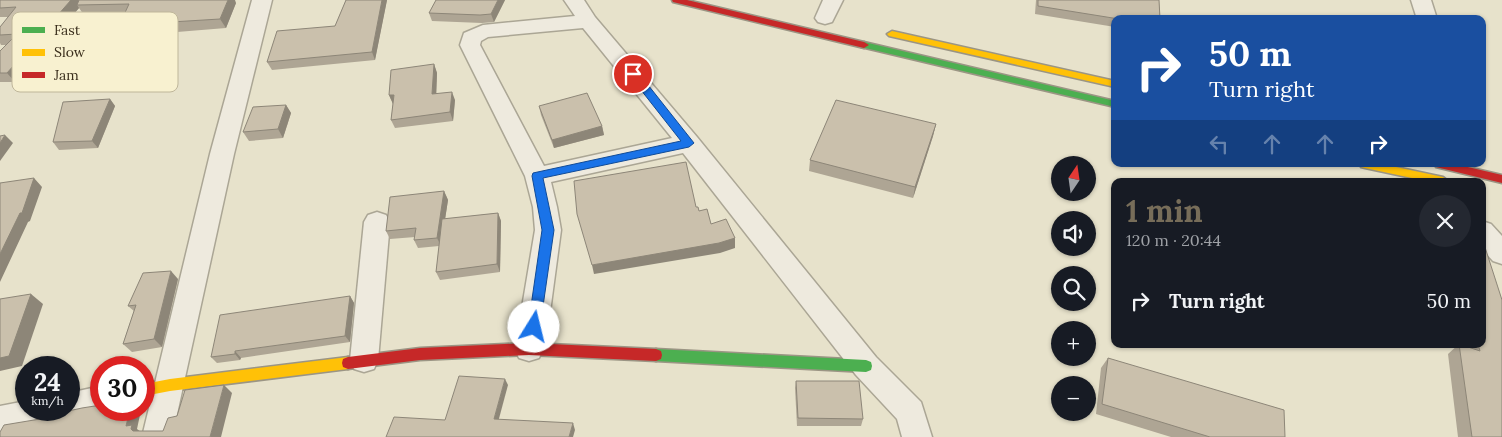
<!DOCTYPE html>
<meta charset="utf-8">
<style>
:root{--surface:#171b24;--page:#242831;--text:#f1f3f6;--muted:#9ea1a6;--accent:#776d59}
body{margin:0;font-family:Lora,serif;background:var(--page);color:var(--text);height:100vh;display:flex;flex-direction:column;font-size:19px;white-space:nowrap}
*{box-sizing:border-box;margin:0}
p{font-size:16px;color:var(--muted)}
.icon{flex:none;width:28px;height:28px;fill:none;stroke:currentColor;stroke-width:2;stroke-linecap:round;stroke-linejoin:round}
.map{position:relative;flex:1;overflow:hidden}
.panel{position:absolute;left:1111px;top:178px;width:375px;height:170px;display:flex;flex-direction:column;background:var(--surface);border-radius:10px;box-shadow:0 1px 4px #0004}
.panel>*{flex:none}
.top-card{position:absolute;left:1111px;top:15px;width:375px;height:152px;border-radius:10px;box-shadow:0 1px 4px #0004;background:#1a4fa0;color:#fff;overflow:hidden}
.needle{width:32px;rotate:13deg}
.fabs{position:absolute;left:1051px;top:156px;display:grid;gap:10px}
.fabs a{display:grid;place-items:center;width:45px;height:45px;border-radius:50%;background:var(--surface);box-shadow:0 1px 4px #0004;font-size:25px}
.speed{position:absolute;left:15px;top:356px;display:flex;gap:10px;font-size:25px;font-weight:700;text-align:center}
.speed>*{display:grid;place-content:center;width:65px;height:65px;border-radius:50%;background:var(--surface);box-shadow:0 1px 4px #0004;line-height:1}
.speed small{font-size:12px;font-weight:400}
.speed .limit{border:8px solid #d22;background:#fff;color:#111}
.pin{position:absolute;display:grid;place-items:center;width:42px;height:42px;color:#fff;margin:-21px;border:2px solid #fff;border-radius:50%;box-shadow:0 1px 5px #0007}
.me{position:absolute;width:55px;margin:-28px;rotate:9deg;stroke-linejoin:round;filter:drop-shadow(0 0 4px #0008)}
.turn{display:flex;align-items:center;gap:18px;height:105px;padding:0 15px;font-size:22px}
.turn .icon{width:65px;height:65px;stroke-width:2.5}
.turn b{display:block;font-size:35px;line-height:42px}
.lanes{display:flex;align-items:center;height:48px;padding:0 15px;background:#0003;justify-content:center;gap:25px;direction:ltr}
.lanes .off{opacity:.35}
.round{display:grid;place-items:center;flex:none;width:52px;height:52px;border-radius:26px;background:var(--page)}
.overview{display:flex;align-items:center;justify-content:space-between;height:85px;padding:0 15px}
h1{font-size:30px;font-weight:800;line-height:38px;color:var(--accent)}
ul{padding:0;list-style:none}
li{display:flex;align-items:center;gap:15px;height:75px;padding:0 15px}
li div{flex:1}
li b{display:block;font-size:19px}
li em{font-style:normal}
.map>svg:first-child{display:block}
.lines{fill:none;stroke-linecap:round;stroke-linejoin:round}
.street-casing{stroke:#aba695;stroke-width:3}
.fast-casing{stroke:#9b9584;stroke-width:3}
.slow-casing{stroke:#9b9584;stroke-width:3}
.jam-casing{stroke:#9b9584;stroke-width:3}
.street{fill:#eeeade;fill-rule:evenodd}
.fast{fill:#4caf50;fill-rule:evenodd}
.slow{fill:#ffc107;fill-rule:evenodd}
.jam{fill:#c62828;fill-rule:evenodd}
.wall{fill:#aea594}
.shaded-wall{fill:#8d8678}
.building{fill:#cac0ac;stroke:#8d8678}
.route{fill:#1a73e8;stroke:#114b97}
.key{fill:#f8f1d0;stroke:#bfb69a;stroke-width:1}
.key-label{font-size:14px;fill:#3a2e1c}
</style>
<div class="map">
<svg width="1502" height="437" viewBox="0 0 1502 437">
<rect width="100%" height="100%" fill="#e7e2cb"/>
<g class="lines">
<defs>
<g id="street">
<path d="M252,0H272L234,154L172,437H142L210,154Z"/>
<path d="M564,0H584L595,17L697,137L876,357L921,402L932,437H902L897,419L856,375L683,153L551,182L557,207L561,230L548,327L543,349L539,358L529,361L519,358L515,349L535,230L533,207L525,176L460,45L464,33L483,25L575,16ZM583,28L672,138L544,166L480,45L481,41L488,37Z"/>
<path d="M823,0H843L832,22L825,24L818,22L815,18Z"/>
<path d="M1411,0H1431L1437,19H1417Z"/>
<path d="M377,212L386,215L390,222L378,360L374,369L364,372L354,369L350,360L364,222L368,215Z"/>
<path d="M1482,221L1491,224L1502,236V264L1493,261L1482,249Z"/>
<path d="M101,386V410H107L69,419L59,416L58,420L0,434V406L26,401V410H69V393Z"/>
</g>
<g id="fast">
<path d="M864,42L1115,101V107L861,47L859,45Z"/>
<path d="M656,349L866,360L871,362L872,366L871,370L866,372L656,361L651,359L650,355L651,351Z"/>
</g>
<g id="slow">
<path d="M892,31L1115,81V87L889,36L887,34Z"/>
<path d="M1360,164H1382L1443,177L1448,181H1426L1365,168L1361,167Z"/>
<path d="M348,357L353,359L354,363L353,367L348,369L170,391L144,396V384L170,379Z"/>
</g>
<g id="jam">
<path d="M672,0H687L864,42L869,45L864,48L673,2Z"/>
<path d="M1435,164H1455L1502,175V183L1440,168L1436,167Z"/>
<path d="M529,343L656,349L661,351L662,355L661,359L656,361L529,355L420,360L348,369L343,367L342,363L343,359L348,357L420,348Z"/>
</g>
</defs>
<use href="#street" class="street-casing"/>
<use href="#fast" class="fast-casing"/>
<use href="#slow" class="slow-casing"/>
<use href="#jam" class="jam-casing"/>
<use href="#street" class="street"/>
<use href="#fast" class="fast"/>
<use href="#slow" class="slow"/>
<use href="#jam" class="jam"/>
</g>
<g class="wall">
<path d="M0,0L236,3L226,28L177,32L173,42L137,46L132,40L123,41L116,32L125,14L84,15L79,8L15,82H0V51L6,45H1L0,43V27L8,17H0Z"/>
<path d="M346,0H387L375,60L272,70L267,62L335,26Z"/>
<path d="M436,0H505L494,22L482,23L432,21L429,13Z"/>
<path d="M1036,0H1159L1160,19H1115V27L1035,14Z"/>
<path d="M434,64L437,73L436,93L455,100L453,121L395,128L391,120L393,104L389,95Z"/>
<path d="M110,99L115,106L98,148L59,150L53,142Z"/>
<path d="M286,105L291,113L283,138L249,141L243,132Z"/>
<path d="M539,106L602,126L604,135L554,148L541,115Z"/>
<path d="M936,124L933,136L913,198L809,171L810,160Z"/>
<path d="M444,191L448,200L445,219L498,213L501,221L500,272L440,280L436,272L439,246L418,248L414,240L415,237L390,239L386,231Z"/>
<path d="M178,279L162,347L132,352L123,344L134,311L128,306Z"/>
<path d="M350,296L354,303L350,342L241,358L240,360L217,363L211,357Z"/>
<path d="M1459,344L1464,346L1463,344H1482L1502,437H1458L1448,354Z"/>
<path d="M1108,358L1285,437H1171L1096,414L1101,368Z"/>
<path d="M796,381L863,419L861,426H797L795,388Z"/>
</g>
<g class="shaded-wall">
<path d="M71,0H86L77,5L79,8L15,82L7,73Z"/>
<path d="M228,0H235L236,3L226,28L220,19Z"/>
<path d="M382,0H387L375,60L372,52Z"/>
<path d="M498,0H505L494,22L491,14Z"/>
<path d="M171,22L177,32L173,42L167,33Z"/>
<path d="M434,64L437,73L436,102L432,94Z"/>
<path d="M452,92L455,100L453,121L450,112Z"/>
<path d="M389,95H394L393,104Z"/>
<path d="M110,99L115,106L98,148L92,141Z"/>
<path d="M286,105L291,113L283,138L278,129Z"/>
<path d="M936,124L933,136L913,198L915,187Z"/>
<path d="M602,126L604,135L554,148L552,140Z"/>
<path d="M5,135L13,143L0,161V143Z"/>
<path d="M34,178L42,187L30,221L28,222L0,282V254Z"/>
<path d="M444,191L448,200L441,246L437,238Z"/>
<path d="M498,213L501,221L500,272L497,264Z"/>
<path d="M735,238V248L720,253L594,274L592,265Z"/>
<path d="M171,271L178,279L162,347L154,339Z"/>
<path d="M31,294L43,304L22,366L0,371V358Z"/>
<path d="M350,296L354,303L350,342L345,336Z"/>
<path d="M235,351L241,358L240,360L235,354Z"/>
<path d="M505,379L508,385L497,426L494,419Z"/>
<path d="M224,385L232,393L221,437H210Z"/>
<path d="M130,410H141L137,429L141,432L140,437L126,426Z"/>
<path d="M573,423L575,430L573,437H569Z"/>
</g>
<g class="building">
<path d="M0,0H71L7,73H0V51L17,34L0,35V27L16,7L0,8Z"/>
<path d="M79,0H228L220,19L171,22L167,33L130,37L133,30L116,32L129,4L77,5Z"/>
<path d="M346,0H382L372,52L267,62L277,31L335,26Z"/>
<path d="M436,0H498L491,14L480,15L429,13Z"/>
<path d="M1038,0H1159L1160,19H1119L1038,6Z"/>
<path d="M434,64L432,94L452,92L450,112L391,120L394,95H389L391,70Z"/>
<path d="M587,93L602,126L552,140L539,106Z"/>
<path d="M110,99L92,141L53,142L63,102Z"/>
<path d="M836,100L936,124L915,187L810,160Z"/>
<path d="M286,105L278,129L243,132L253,107Z"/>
<path d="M5,135L0,143V136Z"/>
<path d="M686,162L696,207H698L699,211L707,209L711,224L726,219L735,238L719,243L592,265L577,214L574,181Z"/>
<path d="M34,178L22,213H20L0,254V183Z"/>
<path d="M444,191L437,238L414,240L416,228L386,231L390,197Z"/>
<path d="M498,213L497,264L436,272L442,219Z"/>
<path d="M1483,241L1502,300V437H1472L1459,344L1480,351L1478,344H1482Z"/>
<path d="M171,271L154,339L123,344L136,305L128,306L143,273Z"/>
<path d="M31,294L9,356L0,358V299Z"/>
<path d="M350,296L345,336L235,351V354L211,357L220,315Z"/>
<path d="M1108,358L1284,410L1285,437H1210L1102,404Z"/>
<path d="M459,376L505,379L494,419L573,423L569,437H386L394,417L445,420Z"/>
<path d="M796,381H859L863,419L798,418Z"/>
<path d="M224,385L210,437H0V432L4,425L58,416L59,413L82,408L101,405V410H130L126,426L132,425L131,429L133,431H163L168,418L177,416L185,390Z"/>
</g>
<path class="route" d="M633,70L637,71L694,143L689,147L543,178L554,230L540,327L538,331L534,332L530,331L528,327L542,230L532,176L533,173L681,141L630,76V71Z"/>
<rect x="12" y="12" width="166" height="80" rx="8" class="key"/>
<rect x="22" y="27" width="23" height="6" fill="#4caf50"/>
<rect x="22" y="49" width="23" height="7" fill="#ffc107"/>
<rect x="22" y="72" width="23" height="6" fill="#c62828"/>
<g class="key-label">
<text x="54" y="35">Fast</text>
<text x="54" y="57">Slow</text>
<text x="54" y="80">Jam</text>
</g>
</svg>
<div class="fabs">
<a><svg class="needle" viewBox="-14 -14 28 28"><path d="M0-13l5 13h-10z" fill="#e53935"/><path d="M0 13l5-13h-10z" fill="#9ea1a6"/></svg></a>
<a><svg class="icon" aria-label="sound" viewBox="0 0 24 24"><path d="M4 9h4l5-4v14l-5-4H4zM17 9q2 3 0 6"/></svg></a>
<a><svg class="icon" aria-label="search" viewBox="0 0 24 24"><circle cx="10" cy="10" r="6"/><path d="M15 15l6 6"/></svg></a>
<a>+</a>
<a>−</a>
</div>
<div class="speed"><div>24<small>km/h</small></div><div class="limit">30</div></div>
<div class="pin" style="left:633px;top:74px;background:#d93025"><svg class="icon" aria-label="arrive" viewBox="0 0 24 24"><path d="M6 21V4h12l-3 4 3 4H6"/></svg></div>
<svg class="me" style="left:534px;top:327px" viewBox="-20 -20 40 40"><circle r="19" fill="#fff"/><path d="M0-13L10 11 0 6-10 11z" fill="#1a73e8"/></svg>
<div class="top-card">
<div class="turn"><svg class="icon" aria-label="right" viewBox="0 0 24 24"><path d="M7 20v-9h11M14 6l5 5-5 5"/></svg><div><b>50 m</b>Turn right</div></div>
<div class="lanes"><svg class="icon off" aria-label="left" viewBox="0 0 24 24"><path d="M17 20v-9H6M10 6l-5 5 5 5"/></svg><svg class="icon off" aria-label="ahead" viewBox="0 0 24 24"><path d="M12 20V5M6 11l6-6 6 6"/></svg><svg class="icon off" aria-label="ahead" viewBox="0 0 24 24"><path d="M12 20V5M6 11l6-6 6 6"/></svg><svg class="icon" aria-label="right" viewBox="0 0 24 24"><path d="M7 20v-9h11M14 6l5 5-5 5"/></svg></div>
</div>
<section class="panel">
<div class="overview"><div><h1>1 min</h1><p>120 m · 20:44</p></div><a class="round"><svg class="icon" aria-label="close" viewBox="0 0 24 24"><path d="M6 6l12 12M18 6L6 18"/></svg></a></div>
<ul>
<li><svg class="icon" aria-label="right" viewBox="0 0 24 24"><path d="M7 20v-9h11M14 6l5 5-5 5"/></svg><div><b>Turn right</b></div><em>50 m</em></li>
</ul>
</section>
</div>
